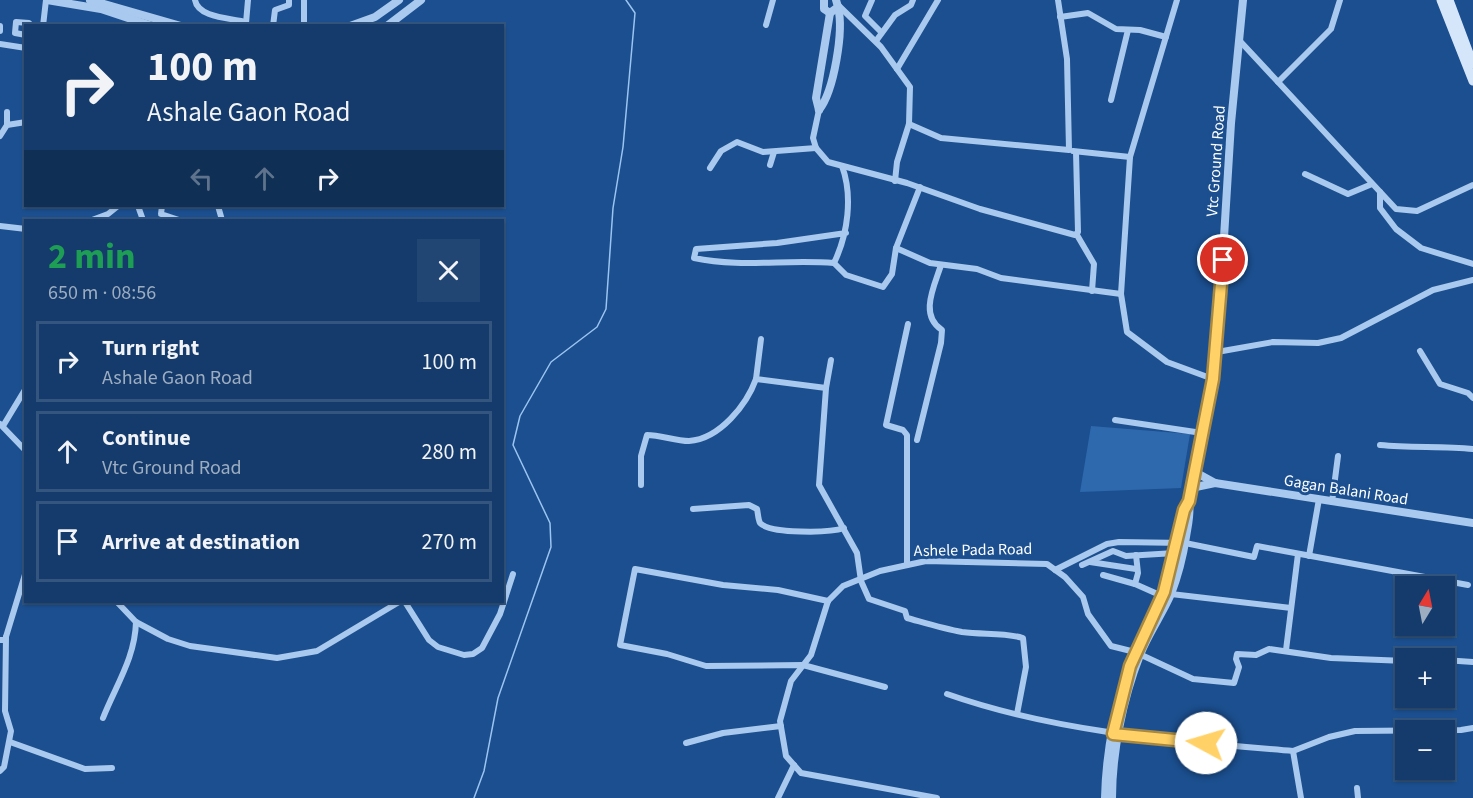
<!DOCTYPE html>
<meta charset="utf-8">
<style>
:root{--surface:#143b6b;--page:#214673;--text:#f1f3f6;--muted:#9dadc1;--line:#33557e}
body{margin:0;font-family:"Source Sans 3",sans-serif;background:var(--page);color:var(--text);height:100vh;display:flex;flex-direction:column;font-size:22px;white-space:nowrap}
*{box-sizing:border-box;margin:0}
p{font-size:20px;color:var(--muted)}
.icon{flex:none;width:33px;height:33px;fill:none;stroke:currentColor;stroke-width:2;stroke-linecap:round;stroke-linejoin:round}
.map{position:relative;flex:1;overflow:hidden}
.drawer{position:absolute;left:24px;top:219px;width:480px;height:384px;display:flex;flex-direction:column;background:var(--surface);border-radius:0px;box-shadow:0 2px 4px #0004,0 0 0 2px var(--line)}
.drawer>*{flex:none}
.guide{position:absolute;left:24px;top:24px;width:480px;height:183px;border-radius:0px;box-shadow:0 2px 4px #0004,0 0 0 2px var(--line);background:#143b6b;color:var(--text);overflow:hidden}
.needle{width:39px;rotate:10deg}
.tools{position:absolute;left:1395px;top:576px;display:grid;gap:12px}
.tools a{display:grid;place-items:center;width:60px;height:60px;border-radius:0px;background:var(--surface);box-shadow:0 2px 4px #0004,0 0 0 2px var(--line);font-size:30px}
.pin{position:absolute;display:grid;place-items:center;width:51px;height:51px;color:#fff;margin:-26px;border:3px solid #fff;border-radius:50%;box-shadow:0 2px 6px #0007}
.me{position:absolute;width:66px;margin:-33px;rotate:276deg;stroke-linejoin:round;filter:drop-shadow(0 0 4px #0008)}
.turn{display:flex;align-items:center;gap:21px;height:126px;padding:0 24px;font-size:27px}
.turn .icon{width:78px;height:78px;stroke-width:2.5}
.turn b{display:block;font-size:42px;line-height:51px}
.lanes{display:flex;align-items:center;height:57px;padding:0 24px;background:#0003;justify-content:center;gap:30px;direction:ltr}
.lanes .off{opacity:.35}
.round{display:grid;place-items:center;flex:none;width:63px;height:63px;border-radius:0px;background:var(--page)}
.overview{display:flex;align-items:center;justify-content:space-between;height:102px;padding:0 24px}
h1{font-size:36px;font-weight:700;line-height:45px;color:#1e9e55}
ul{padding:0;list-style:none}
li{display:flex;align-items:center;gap:18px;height:81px;margin:0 12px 9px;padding:0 12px;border:3px solid var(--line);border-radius:0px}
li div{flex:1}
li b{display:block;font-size:22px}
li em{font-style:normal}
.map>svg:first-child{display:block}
.green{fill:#2e69ad}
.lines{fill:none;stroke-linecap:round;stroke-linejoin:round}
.stream{stroke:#9cc4f0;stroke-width:1.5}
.minor{stroke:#a9c9ee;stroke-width:6}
.tertiary{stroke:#a9c9ee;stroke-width:8}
.secondary{stroke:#d6e6fa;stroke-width:9}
.route-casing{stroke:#a68842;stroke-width:15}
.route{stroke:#ffd166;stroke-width:10}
.labels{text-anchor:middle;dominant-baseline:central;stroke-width:6;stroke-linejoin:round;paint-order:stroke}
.street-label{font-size:16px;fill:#fff;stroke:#1b4f8f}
</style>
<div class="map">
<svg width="1473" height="798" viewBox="0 0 1473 798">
<rect width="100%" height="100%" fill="#1b4f8f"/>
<path class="green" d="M1091,426L1190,434L1181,488L1080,492Z"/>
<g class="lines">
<path class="stream" d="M474,798L484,771L498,698L551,547L550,523L513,445L520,416L551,362L597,327L606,309L613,208L623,147L635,13L626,0"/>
<g class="minor">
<path d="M195,0C198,18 231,18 246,22"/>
<path d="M304,0V26"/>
<path d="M872,0L865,16L881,32"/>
<path d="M1177,0L1130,157L1121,294L1127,332L1167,362L1213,379"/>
<path d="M838,5L881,47L910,87L909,124L897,162L895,181"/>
<path d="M1060,17L1088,13L1116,29L1140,30L1166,37"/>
<path d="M246,23L248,0"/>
<path d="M766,25L773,0"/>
<path d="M43,26L46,0"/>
<path d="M273,26L275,10L289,5V0"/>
<path d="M0,31V26"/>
<path d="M26,35L15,33L16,22L29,23L31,26"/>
<path d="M1239,40L1396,209L1417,211L1473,185"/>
<path d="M876,41L895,15L911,5L913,0"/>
<path d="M0,44L26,48"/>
<path d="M897,69L938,0"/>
<path d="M1278,82L1331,29L1340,0"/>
<path d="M1111,100L1128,30"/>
<path d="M819,110L813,138L816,148L828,162L907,183L980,209L1075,235L1078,232L1076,152"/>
<path d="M7,112V125"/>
<path d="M909,124L941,138L1069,150L1067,59L1058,0"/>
<path d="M0,136L7,125L26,122"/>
<path d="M1073,151L1130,157"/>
<path d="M770,165L774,152"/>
<path d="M842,166C853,196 848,234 834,263C786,259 741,268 694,258L696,249L777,243L846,233"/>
<path d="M710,168L721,151L737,142L763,152L816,148"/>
<path d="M1305,174L1348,194L1372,184"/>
<path d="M1380,192V208L1396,229L1421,248L1473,264"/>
<path d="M138,206L143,220"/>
<path d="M162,206L161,214L179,220"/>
<path d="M218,206L222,220"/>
<path d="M92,220L108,214L118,206"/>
<path d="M0,226L26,229"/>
<path d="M1077,235L1094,264L1092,291"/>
<path d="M896,248L930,263L977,269L1001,278L1121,294"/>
<path d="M834,263L846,275L883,287L892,274L896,248L920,187"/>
<path d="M761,339L756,379L826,388L819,485L857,553L861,581L869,599L905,611L907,618C925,623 944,629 962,632C983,635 1003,632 1023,638L1026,667L1017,714"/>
<path d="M1420,351L1440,384L1468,393L1473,398"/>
<path d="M1217,352L1273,342L1318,343L1341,338L1433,290L1473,280"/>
<path d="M826,388L831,360"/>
<path d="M1115,420L1202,433"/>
<path d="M0,424L26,451"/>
<path d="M3,426L26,388"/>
<path d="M917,440L941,343L942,330C919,315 934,287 941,265"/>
<path d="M1380,445C1411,448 1442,446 1473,449"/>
<path d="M641,485V456L647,435C661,435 675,441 689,441C720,439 747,404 756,379"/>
<path d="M1332,502L1338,456"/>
<path d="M693,509L749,505L757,509C758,513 758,519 760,523C770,534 830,533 844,528"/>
<path d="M1136,555L1138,573L1135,584L1162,596"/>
<path d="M1309,556L1319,499"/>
<path d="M1090,562L1136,569"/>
<path d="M907,565V435L903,430L886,425L908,324"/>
<path d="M1082,565L1113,551L1126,556L1175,553"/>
<path d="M1055,570L1107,544L1119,542L1185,543L1254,557L1257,546L1468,585"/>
<path d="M1103,575L1135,584"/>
<path d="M1171,594L1291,608"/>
<path d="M828,601L843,586L880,571L926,561L1047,564L1065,577L1083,597L1088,614L1111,646L1135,652L1193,679L1234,683L1239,667L1236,659L1237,654L1256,655L1269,649L1331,658L1406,661"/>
<path d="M828,601L778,590L723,585L635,569L620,645L667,654L706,666L803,665L885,687"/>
<path d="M828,601L811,655L791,681L780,721L786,756L801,773L937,798"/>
<path d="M117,602L136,622L168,639L190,646L277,658L317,651L399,602"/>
<path d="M405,602L429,640L438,647L464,655L473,654L482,648L500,614L513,574"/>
<path d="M0,640H5L26,571"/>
<path d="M1286,650L1298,554"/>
<path d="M1444,660L1473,662"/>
<path d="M947,694C1058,733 1177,741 1293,751L1301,798"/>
<path d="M103,718C116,685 135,658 136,622"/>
<path d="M10,742L85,769L112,768"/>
<path d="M686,743L723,733L781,726"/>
<path d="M1293,751L1329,737L1355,731L1461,730L1473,728"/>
<path d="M0,771L4,767L11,731L5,711L6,637"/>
<path d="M1357,788L1358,798"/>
<path d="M778,798L794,765"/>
</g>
<g class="tertiary">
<path d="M47,0L101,9L152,26"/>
<path d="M90,0L181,26"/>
<path d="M824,0V9L830,13L838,7L836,0"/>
<path d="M350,26L375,17L399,0"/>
<path d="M387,26L421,0"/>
<path d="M819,110C834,91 844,31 838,7"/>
<path d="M819,110L816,98L830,13"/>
<path d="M1195,472L1215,483L1473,523"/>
<path d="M1191,488L1215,483"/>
<path d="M1105,798C1106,752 1116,698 1134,655C1143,633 1158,612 1165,589C1173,564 1176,521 1189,501L1217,352L1231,123L1243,0"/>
<path d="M1112,798C1112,752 1123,698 1140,655C1148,634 1162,615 1171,594C1178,576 1183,556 1186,537C1188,524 1191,513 1189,501"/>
</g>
<g class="secondary">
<path d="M1441,0L1473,81"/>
<path d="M1449,0L1473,64"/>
</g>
</g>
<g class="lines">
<defs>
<path id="route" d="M1206,743L1113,734L1130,666L1164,592L1184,510L1189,501L1213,379L1223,260"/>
</defs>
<use href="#route" class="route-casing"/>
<use href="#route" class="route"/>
</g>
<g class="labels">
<g class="street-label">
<text transform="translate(1216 161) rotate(-86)">Vtc Ground Road</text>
<text transform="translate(1346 490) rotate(9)">Gagan Balani Road</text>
<text transform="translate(973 550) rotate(-1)">Ashele Pada Road</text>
</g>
</g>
</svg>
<div class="tools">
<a><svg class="needle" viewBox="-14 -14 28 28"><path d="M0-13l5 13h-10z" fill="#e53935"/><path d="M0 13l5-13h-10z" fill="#9dadc1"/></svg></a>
<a>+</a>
<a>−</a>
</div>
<div class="pin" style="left:1223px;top:260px;background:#d93025"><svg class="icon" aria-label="arrive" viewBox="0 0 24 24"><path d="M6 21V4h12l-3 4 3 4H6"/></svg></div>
<svg class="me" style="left:1206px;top:743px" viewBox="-20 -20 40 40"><circle r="19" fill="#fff"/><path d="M0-13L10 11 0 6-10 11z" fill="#ffd166"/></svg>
<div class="guide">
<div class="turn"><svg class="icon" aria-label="right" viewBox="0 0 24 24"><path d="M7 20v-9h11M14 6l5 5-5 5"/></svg><div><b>100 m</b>Ashale Gaon Road</div></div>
<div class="lanes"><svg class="icon off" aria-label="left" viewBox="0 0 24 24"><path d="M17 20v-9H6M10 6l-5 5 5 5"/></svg><svg class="icon off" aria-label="ahead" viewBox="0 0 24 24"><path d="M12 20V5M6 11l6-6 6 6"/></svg><svg class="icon" aria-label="right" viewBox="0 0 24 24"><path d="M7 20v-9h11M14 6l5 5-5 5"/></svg></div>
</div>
<section class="drawer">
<div class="overview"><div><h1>2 min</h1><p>650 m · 08:56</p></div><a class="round"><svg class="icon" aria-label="close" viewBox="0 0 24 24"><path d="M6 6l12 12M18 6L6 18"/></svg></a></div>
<ul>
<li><svg class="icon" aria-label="right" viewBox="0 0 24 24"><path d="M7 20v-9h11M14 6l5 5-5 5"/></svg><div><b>Turn right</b><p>Ashale Gaon Road</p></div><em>100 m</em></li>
<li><svg class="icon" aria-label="ahead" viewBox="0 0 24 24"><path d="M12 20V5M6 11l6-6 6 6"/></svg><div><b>Continue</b><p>Vtc Ground Road</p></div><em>280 m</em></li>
<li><svg class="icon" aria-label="arrive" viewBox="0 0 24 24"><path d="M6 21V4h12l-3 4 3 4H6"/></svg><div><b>Arrive at destination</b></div><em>270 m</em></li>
</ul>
</section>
</div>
